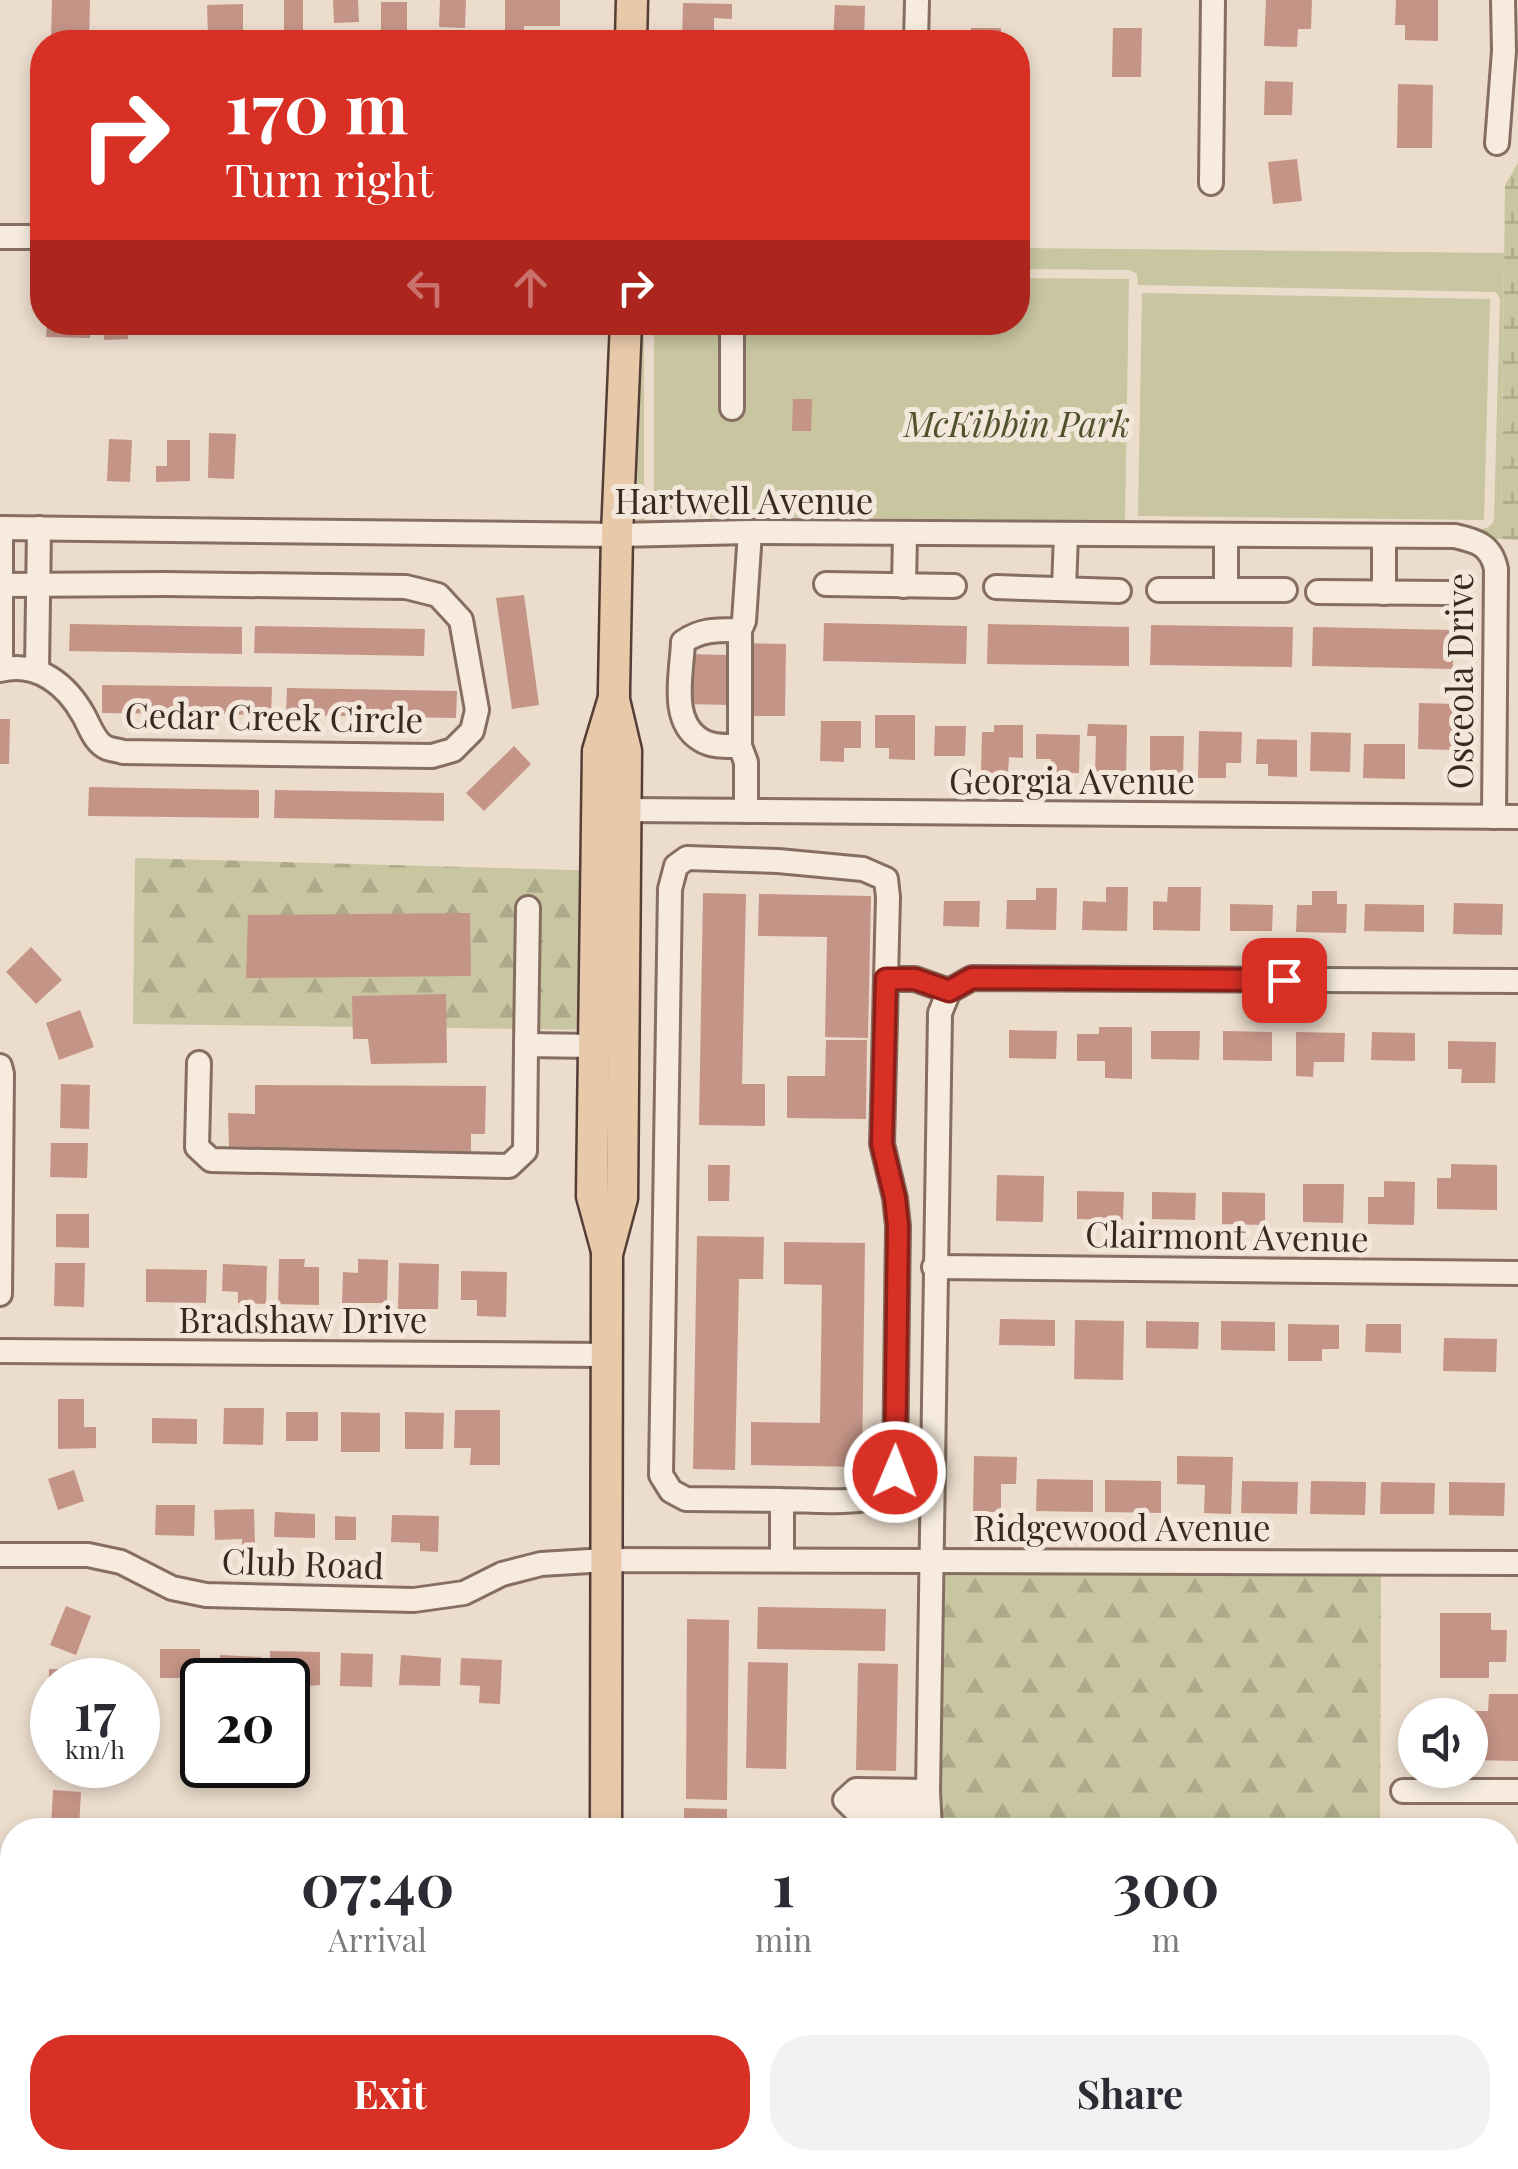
<!DOCTYPE html>
<style>
:root{--surface:#fff;--page:#f2f2f3;--text:#2b2b33;--muted:#7c7c81;--accent:#d93025}
body{margin:0;font-family:"Playfair Display",serif;background:var(--page);color:var(--text);height:100vh;display:flex;flex-direction:column;font-size:38px;white-space:nowrap}
*{box-sizing:border-box;margin:0}
p{font-size:32px;color:var(--muted)}
.icon{flex:none;width:55px;height:55px;fill:none;stroke:currentColor;stroke-width:2;stroke-linecap:round;stroke-linejoin:round}
.map{position:relative;flex:1;overflow:hidden}
.details{position:absolute;left:0px;top:1818px;width:1520px;height:352px;display:flex;flex-direction:column;background:var(--surface);border-radius:40px 40px 0 0;box-shadow:0 5px 15px #0003}
.details>*{flex:none}
.hud{position:absolute;left:30px;top:30px;width:1000px;height:305px;border-radius:40px;box-shadow:0 5px 15px #0003;background:#d93025;color:#fff;overflow:hidden}
.controls{position:absolute;left:1398px;top:1698px;display:grid;gap:20px}
.controls a{display:grid;place-items:center;width:90px;height:90px;border-radius:50%;background:var(--surface);box-shadow:0 5px 15px #0003;font-size:50px}
.speed{position:absolute;left:30px;top:1658px;display:flex;gap:20px;font-size:50px;font-weight:700;text-align:center}
.speed>*{display:grid;place-content:center;width:130px;height:130px;border-radius:50%;background:var(--surface);box-shadow:0 5px 15px #0003;line-height:1}
.speed small{font-size:25px;font-weight:400}
.speed .limit{border:5px solid #111;border-radius:15px;background:#fff;color:#111}
.pin{position:absolute;display:grid;place-items:center;width:85px;height:85px;color:#fff;margin:-42px;border-radius:20px;box-shadow:0 5px 15px #0006}
.me{position:absolute;width:110px;margin:-55px;rotate:1deg;stroke-linejoin:round;filter:drop-shadow(0 0 8px #0008)}
.turn{display:flex;align-items:center;gap:35px;height:210px;padding:0 30px;font-size:45px}
.turn .icon{width:130px;height:130px;stroke-width:2.5}
.turn b{display:block;font-size:70px;line-height:85px}
.lanes{display:flex;align-items:center;height:95px;padding:0 30px;background:#0003;justify-content:center;gap:50px;direction:ltr}
.lanes .off{opacity:.35}
.eta{display:flex;justify-content:space-evenly;align-items:center;height:170px;text-align:center}
.eta b{font-size:60px;font-weight:700;line-height:70px}
.primary-button{display:flex;gap:20px;margin-top:auto;padding:20px 30px}
.primary-button a{flex:1;height:115px;border-radius:40px;background:var(--accent);color:#fff;font-size:40px;font-weight:700;line-height:115px;text-align:center}
.primary-button a+a{background:var(--page);color:var(--text)}
.map>svg:first-child{display:block}
.green{fill:#c8c5a0}
.forest{fill:url(#forest-firs)}
.wetland{fill:url(#wetland-marsh)}
.cemetery{fill:url(#cemetery-stones)}
.building{fill:#c49486}
.lines{fill:none;stroke-linecap:round;stroke-linejoin:round}
.minor-casing{stroke:#866e61;stroke-width:28}
.major-casing{stroke:#553e35;stroke-width:35}
.minor{stroke:#f6ebde;stroke-width:22}
.major{stroke:#e8c9a9;stroke-width:30}
.route-casing{stroke:#8d1f18;stroke-width:25}
.route{stroke:#d93025;stroke-width:18}
.labels{text-anchor:middle;dominant-baseline:central;stroke-width:10;stroke-linejoin:round;paint-order:stroke}
.park-label{font-size:35px;font-style:italic;fill:#50522c;stroke:#f3e7db}
.street-label{font-size:35px;fill:#382923;stroke:#f3e7db}
</style>
<div class="map">
<svg width="1518" height="2169" viewBox="0 0 1518 2169">
<defs>
<pattern id="forest-firs" width="22" height="20" patternUnits="userSpaceOnUse" patternTransform="scale(2.5)"><rect width="22" height="20" fill="#c8c5a0"/><path d="M5 1l3.5 6h-7zM16 11l3.5 6h-7z" fill="#ada98a"/></pattern>
<pattern id="wetland-marsh" width="20" height="14" patternUnits="userSpaceOnUse" patternTransform="scale(2.5)"><rect width="20" height="14" fill="#c8c5a0"/><path d="M1 5h8M5 5V1M11 12h8M15 12V8" fill="none" stroke="#ada98a"/></pattern>
<pattern id="cemetery-stones" width="16" height="16" patternUnits="userSpaceOnUse" patternTransform="scale(2.5)"><rect width="16" height="16" fill="#bebc9e"/><path d="M2 7V4a2 2 0 0 1 4 0v3zM10 15v-3a2 2 0 0 1 4 0v3z" fill="#9b9980"/></pattern>
</defs>
<rect width="100%" height="100%" fill="#ebdccc"/>
<g class="green">
<path d="M1018,248L1504,253L1501,539H1494L1489,533L1485,535L1469,529C1479,529 1490,531 1494,520L1500,299L1496,292L1138,285L1137,274L1129,270L1018,269Z"/>
<path d="M1018,278L1129,279L1125,521L654,516V323L1018,322Z"/>
<path d="M1142,293L1490,299L1484,520L1138,516Z"/>
<path d="M644,322V516L646,521H637L638,323Z"/>
</g>
<g class="forest">
<path d="M135,858L607,871L599,1030L133,1024Z"/>
<path d="M943,1571L1381,1573L1380,1830H942L940,1791Z"/>
</g>
<path class="wetland" d="M1518,163V540L1501,539L1505,185Z"/>
<g class="cemetery">
<path d="M1508,1935H1518V2169H618V2158H1508Z"/>
<rect x="126" y="2158" width="449" height="11"/>
</g>
<g class="building">
<path d="M52,0H90L89,42L51,41Z"/>
<rect x="284" y="0" width="19" height="40"/>
<path d="M333,0H358L359,22L334,23Z"/>
<path d="M440,0H466L465,28L439,27Z"/>
<path d="M505,0H560V26H524V42H505Z"/>
<path d="M1266,0H1312L1311,29H1298L1297,47L1264,46Z"/>
<path d="M1396,0H1438V41L1405,40V25H1395Z"/>
<rect x="381" y="2" width="26" height="33"/>
<path d="M683,3L732,4V19L714,18V42H682Z"/>
<path d="M243,4V36H208L207,5Z"/>
<path d="M835,5L865,6L864,42H833Z"/>
<rect x="971" y="28" width="30" height="14"/>
<path d="M1113,28H1142L1141,77H1112Z"/>
<path d="M170,32V42H118V33Z"/>
<path d="M1265,81L1293,82L1292,115H1264Z"/>
<path d="M1398,84L1433,85L1432,148H1397Z"/>
<path d="M1297,159L1302,201L1273,204L1268,162Z"/>
<path d="M47,322H90V338L46,337Z"/>
<path d="M104,322H128V339L104,340Z"/>
<path d="M165,322H189V335L165,334Z"/>
<path d="M793,399H812L811,431H792Z"/>
<path d="M209,433L236,434L234,479L208,478Z"/>
<path d="M109,439L132,440L130,482L107,481Z"/>
<path d="M167,440H190V481L156,482V466H167Z"/>
<path d="M524,595L539,705L512,709L496,598Z"/>
<path d="M824,623L967,626L966,664L823,661Z"/>
<path d="M70,624L242,627V654L69,651Z"/>
<path d="M988,624L1129,627V666L987,664Z"/>
<path d="M1151,625L1293,627L1292,667L1150,665Z"/>
<path d="M255,626L425,629L424,656L254,653Z"/>
<path d="M1313,627L1453,630V669L1312,666Z"/>
<path d="M744,643L786,644L785,716H743Z"/>
<path d="M685,654L732,655L731,705L685,704Z"/>
<path d="M102,685L272,687L271,715L102,713Z"/>
<path d="M287,688L457,691L456,718L286,715Z"/>
<path d="M1419,703L1454,704L1453,750L1418,749Z"/>
<path d="M875,715H915V760L889,759V748H875Z"/>
<path d="M0,719H10L9,764H0Z"/>
<path d="M821,721H861V748H844V762L820,761Z"/>
<path d="M1088,724L1127,725L1126,777L1095,776L1096,736H1087Z"/>
<path d="M994,725H1023V758L1009,757L1008,773H981L982,732H994Z"/>
<path d="M935,726H966L965,756H934Z"/>
<path d="M1199,731L1242,732L1241,763H1226V778H1198Z"/>
<path d="M1311,732L1351,733L1350,772L1310,771Z"/>
<path d="M1036,734L1080,735L1079,773H1050L1051,759H1036Z"/>
<path d="M1150,736H1184L1183,777L1150,776Z"/>
<path d="M1257,739L1297,740V777L1268,776V764H1256Z"/>
<path d="M1364,744H1405V779L1363,778Z"/>
<path d="M514,746L531,764L484,811L466,793Z"/>
<path d="M89,787L259,790V818L88,816Z"/>
<path d="M275,790L444,793V821L274,818Z"/>
<path d="M1106,887H1128L1127,931L1082,930L1083,901L1106,902Z"/>
<path d="M1168,887H1201L1200,931L1153,930V901L1167,902Z"/>
<path d="M1036,888H1057L1056,930L1006,929L1007,900H1036Z"/>
<path d="M1312,891H1337V904H1347L1346,933L1296,932L1297,905H1312Z"/>
<path d="M703,893L746,894L742,1084H765V1126L699,1125Z"/>
<path d="M759,894L871,896L868,1038L825,1037L827,937L758,936Z"/>
<path d="M944,901H980L979,927L943,926Z"/>
<path d="M1454,903L1503,904L1502,935L1453,934Z"/>
<path d="M1230,904L1273,905L1272,931H1230Z"/>
<path d="M1365,904L1424,905V932L1364,931Z"/>
<path d="M470,913L471,976L246,978L248,915Z"/>
<path d="M31,947L62,980L36,1004L6,972Z"/>
<path d="M446,994L447,1063L371,1064L368,1039H353L352,996Z"/>
<path d="M80,1010L94,1047L59,1060L46,1023Z"/>
<path d="M1099,1027H1132V1079L1105,1078V1061H1077V1034H1099Z"/>
<path d="M1009,1030L1057,1031L1056,1059L1009,1058Z"/>
<path d="M1151,1031H1200L1199,1060L1151,1059Z"/>
<path d="M1223,1031L1272,1032V1061L1223,1060Z"/>
<path d="M1296,1032L1345,1033L1344,1062H1314L1313,1077L1296,1076Z"/>
<path d="M1372,1032L1415,1033V1061L1371,1060Z"/>
<path d="M826,1040H867L866,1119L787,1118V1076H825Z"/>
<path d="M1448,1041L1496,1042L1495,1083H1461L1462,1069H1448Z"/>
<path d="M61,1084L90,1085L89,1129L60,1128Z"/>
<path d="M255,1085L486,1086L485,1134H471V1151L229,1149L228,1113L255,1114Z"/>
<path d="M51,1143H88L87,1178L50,1177Z"/>
<path d="M1451,1164L1497,1165V1210L1437,1209V1178H1451Z"/>
<path d="M708,1165H730L729,1201H708Z"/>
<path d="M997,1175L1044,1176L1043,1222L996,1221Z"/>
<path d="M1384,1181L1415,1182L1414,1225L1368,1224V1197H1384Z"/>
<path d="M1303,1184H1344L1343,1223L1303,1222Z"/>
<path d="M1077,1191L1124,1192L1123,1220L1077,1219Z"/>
<path d="M1152,1192L1196,1193L1195,1220L1152,1219Z"/>
<path d="M1222,1192L1265,1193V1225L1222,1224Z"/>
<path d="M56,1214H89V1248L56,1247Z"/>
<path d="M697,1236L764,1237L763,1279H739L735,1470L693,1469Z"/>
<path d="M784,1242L865,1243L862,1467L751,1465V1422L820,1423L822,1285L784,1284Z"/>
<path d="M279,1259H305L304,1267H319V1305L278,1304Z"/>
<path d="M358,1259L388,1260L387,1303H342L343,1272L358,1273Z"/>
<path d="M55,1263H85L84,1307L54,1306Z"/>
<path d="M399,1263L439,1264L438,1309H398Z"/>
<path d="M223,1264L267,1266L266,1304L238,1303V1292L222,1291Z"/>
<path d="M146,1269L207,1270L206,1303L146,1302Z"/>
<path d="M461,1271L507,1272L506,1317L477,1316V1300H461Z"/>
<path d="M1000,1319L1055,1320V1346L999,1345Z"/>
<path d="M1075,1320L1124,1321L1123,1380L1074,1379Z"/>
<path d="M1146,1321L1199,1322L1198,1349L1146,1348Z"/>
<path d="M1221,1321L1275,1322V1351L1221,1350Z"/>
<path d="M1288,1324L1339,1325V1349H1322V1361H1288Z"/>
<path d="M1366,1324H1401V1353L1365,1352Z"/>
<path d="M1444,1338L1497,1339L1496,1372L1443,1371Z"/>
<path d="M58,1399H84V1427H96V1448L58,1449Z"/>
<path d="M224,1408H264L263,1445L223,1444Z"/>
<path d="M455,1410H500V1465H470L471,1448H454Z"/>
<rect x="286" y="1412" width="32" height="29"/>
<path d="M341,1412L380,1413V1452H341Z"/>
<path d="M405,1412L444,1413L443,1449H405Z"/>
<path d="M152,1418L197,1419V1444L152,1443Z"/>
<path d="M974,1456L1017,1457L1016,1484H1001V1512H973Z"/>
<path d="M1177,1456L1233,1457L1231,1514L1204,1513L1205,1485L1177,1484Z"/>
<path d="M74,1470L84,1501L58,1510L48,1479Z"/>
<path d="M1037,1479L1093,1480V1512L1036,1511Z"/>
<path d="M1105,1480L1161,1481V1513L1105,1512Z"/>
<path d="M1242,1481L1298,1482L1297,1514L1241,1513Z"/>
<path d="M1311,1481L1366,1482L1365,1515L1310,1514Z"/>
<path d="M1381,1482L1435,1483L1434,1514H1380Z"/>
<path d="M1449,1482L1505,1483L1504,1516L1449,1515Z"/>
<path d="M156,1505H195L194,1536L155,1535Z"/>
<path d="M254,1509L255,1546H242V1539L215,1540L214,1510Z"/>
<path d="M275,1512L315,1514V1538L274,1537Z"/>
<path d="M392,1515L439,1516L438,1552L420,1551V1543L391,1542Z"/>
<path d="M335,1516L356,1517V1540H335Z"/>
<path d="M66,1606L91,1616L76,1655L50,1645Z"/>
<path d="M758,1607L886,1609L885,1651L757,1649Z"/>
<path d="M1440,1613H1491V1630H1507L1506,1662H1489V1678H1440Z"/>
<path d="M687,1619L729,1620L727,1800L686,1799Z"/>
<rect x="160" y="1649" width="40" height="29"/>
<path d="M270,1651L320,1652V1685L308,1686L307,1699H288V1680H270Z"/>
<path d="M341,1653L373,1654L372,1687L340,1686Z"/>
<path d="M220,1655L261,1657V1680H219Z"/>
<path d="M401,1655L441,1658L440,1686L399,1685Z"/>
<path d="M461,1658L502,1660L500,1704L479,1703L480,1686L460,1685Z"/>
<path d="M748,1662L788,1663L786,1769L746,1768Z"/>
<path d="M858,1663L898,1664L896,1771L856,1770Z"/>
<path d="M49,1669L90,1670V1680H52V1709H48Z"/>
<path d="M1489,1694H1518V1761L1470,1760L1471,1711H1488Z"/>
<path d="M50,1765H82V1773L50,1772Z"/>
<path d="M53,1790L81,1792L79,1828L51,1827Z"/>
<path d="M684,1808L727,1809V1830H684Z"/>
<path d="M46,2158L84,2159L83,2169H46Z"/>
</g>
<g class="lines">
<defs>
<g id="minor">
<path d="M916,42L917,0"/>
<path d="M1497,143L1504,51L1503,0"/>
<path d="M1211,183L1213,0"/>
<path d="M0,237H42"/>
<path d="M732,408V322"/>
<path d="M0,528L617,535L750,532L1455,536C1477,541 1491,545 1496,569L1494,817"/>
<path d="M1226,535V590"/>
<path d="M1384,536V593"/>
<path d="M826,584L954,586"/>
<path d="M0,585L165,584L406,587L438,595L461,620L477,710L472,731L453,750L432,756L123,752C118,750 112,750 107,748C95,743 90,727 84,716C67,685 38,661 0,670"/>
<path d="M904,586L905,533"/>
<path d="M996,587L1119,591"/>
<path d="M1064,589L1066,534"/>
<path d="M1159,590H1285"/>
<path d="M1318,592L1448,593"/>
<path d="M740,630V746"/>
<path d="M1,669V528"/>
<path d="M37,670L39,528"/>
<path d="M626,810L1518,817"/>
<path d="M746,811V762L740,746C727,746 712,747 701,740C669,721 682,673 683,642C701,629 718,630 740,630L744,621L750,532"/>
<path d="M886,979H915L949,991"/>
<path d="M949,991L972,978L1518,981"/>
<path d="M526,1045L528,908"/>
<path d="M199,1063L197,1147L211,1160L509,1166L525,1151L526,1045L594,1046"/>
<path d="M0,1066L2,1074L0,1294"/>
<path d="M934,1267L1518,1273"/>
<path d="M0,1351L606,1355"/>
<path d="M0,1555H88L121,1562L172,1588L206,1595L414,1600L464,1593L502,1574L541,1564L606,1560L1518,1563"/>
<path d="M782,1560V1500L686,1499L671,1491L661,1475L670,889L676,866L687,858L778,861L863,869L886,879L888,897L882,1144L895,1198L898,1226L895,1472L892,1489C865,1507 814,1500 782,1500"/>
<path d="M928,1791L856,1790L845,1800L855,1810L929,1813"/>
<path d="M1403,1791H1518"/>
<path d="M930,1830L928,1791L940,1013L949,991"/>
<path d="M730,2169V2158"/>
<path d="M810,2169V2158"/>
<path d="M1106,2169L1107,2158"/>
</g>
<g id="major">
<path d="M631,42L632,0"/>
<path d="M607,1251L592,1196L598,751L613,701"/>
<path d="M606,1830L607,1254L622,1198L626,751L614,700V689L617,535L626,322"/>
<path d="M604,2169V2158"/>
</g>
</defs>
<use href="#minor" class="minor-casing"/>
<use href="#major" class="major-casing"/>
<use href="#minor" class="minor"/>
<use href="#major" class="major"/>
</g>
<g class="lines">
<defs>
<path id="route" d="M895,1472L898,1226L895,1198L882,1144L886,979H915L949,991L972,978L1284,980"/>
</defs>
<use href="#route" class="route-casing"/>
<use href="#route" class="route"/>
</g>
<g class="labels">
<g class="park-label">
<text x="1017" y="422">McKibbin Park</text>
</g>
<g class="street-label">
<text x="744" y="499">Hartwell Avenue</text>
<text transform="translate(1458 681) rotate(-90)">Osceola Drive</text>
<text transform="translate(274 716) rotate(1)">Cedar Creek Circle</text>
<text x="1072" y="779">Georgia Avenue</text>
<text transform="translate(1227 1235) rotate(1)">Clairmont Avenue</text>
<text x="303" y="1318">Bradshaw Drive</text>
<text x="1122" y="1526">Ridgewood Avenue</text>
<text transform="translate(303 1562) rotate(2)">Club Road</text>
</g>
</g>
</svg>
<div class="controls">
<a><svg class="icon" aria-label="sound" viewBox="0 0 24 24"><path d="M4 9h4l5-4v14l-5-4H4zM17 9q2 3 0 6"/></svg></a>
</div>
<div class="speed"><div>17<small>km/h</small></div><div class="limit">20</div></div>
<div class="pin" style="left:1284px;top:980px;background:#d93025"><svg class="icon" aria-label="arrive" viewBox="0 0 24 24"><path d="M6 21V4h12l-3 4 3 4H6"/></svg></div>
<svg class="me" style="left:895px;top:1472px" viewBox="-20 -20 40 40"><circle r="17" fill="#d93025" stroke="#fff" stroke-width="3"/><path d="M0-11L8 9 0 5-8 9z" fill="#fff"/></svg>
<div class="hud">
<div class="turn"><svg class="icon" aria-label="right" viewBox="0 0 24 24"><path d="M7 20v-9h11M14 6l5 5-5 5"/></svg><div><b>170 m</b>Turn right</div></div>
<div class="lanes"><svg class="icon off" aria-label="left" viewBox="0 0 24 24"><path d="M17 20v-9H6M10 6l-5 5 5 5"/></svg><svg class="icon off" aria-label="ahead" viewBox="0 0 24 24"><path d="M12 20V5M6 11l6-6 6 6"/></svg><svg class="icon" aria-label="right" viewBox="0 0 24 24"><path d="M7 20v-9h11M14 6l5 5-5 5"/></svg></div>
</div>
<section class="details">
<div class="eta">
<div><b>07:40</b><p>Arrival</p></div>
<div><b>1</b><p>min</p></div>
<div><b>300</b><p>m</p></div>
</div>
<div class="primary-button"><a>Exit</a><a>Share</a></div>
</section>
</div>
